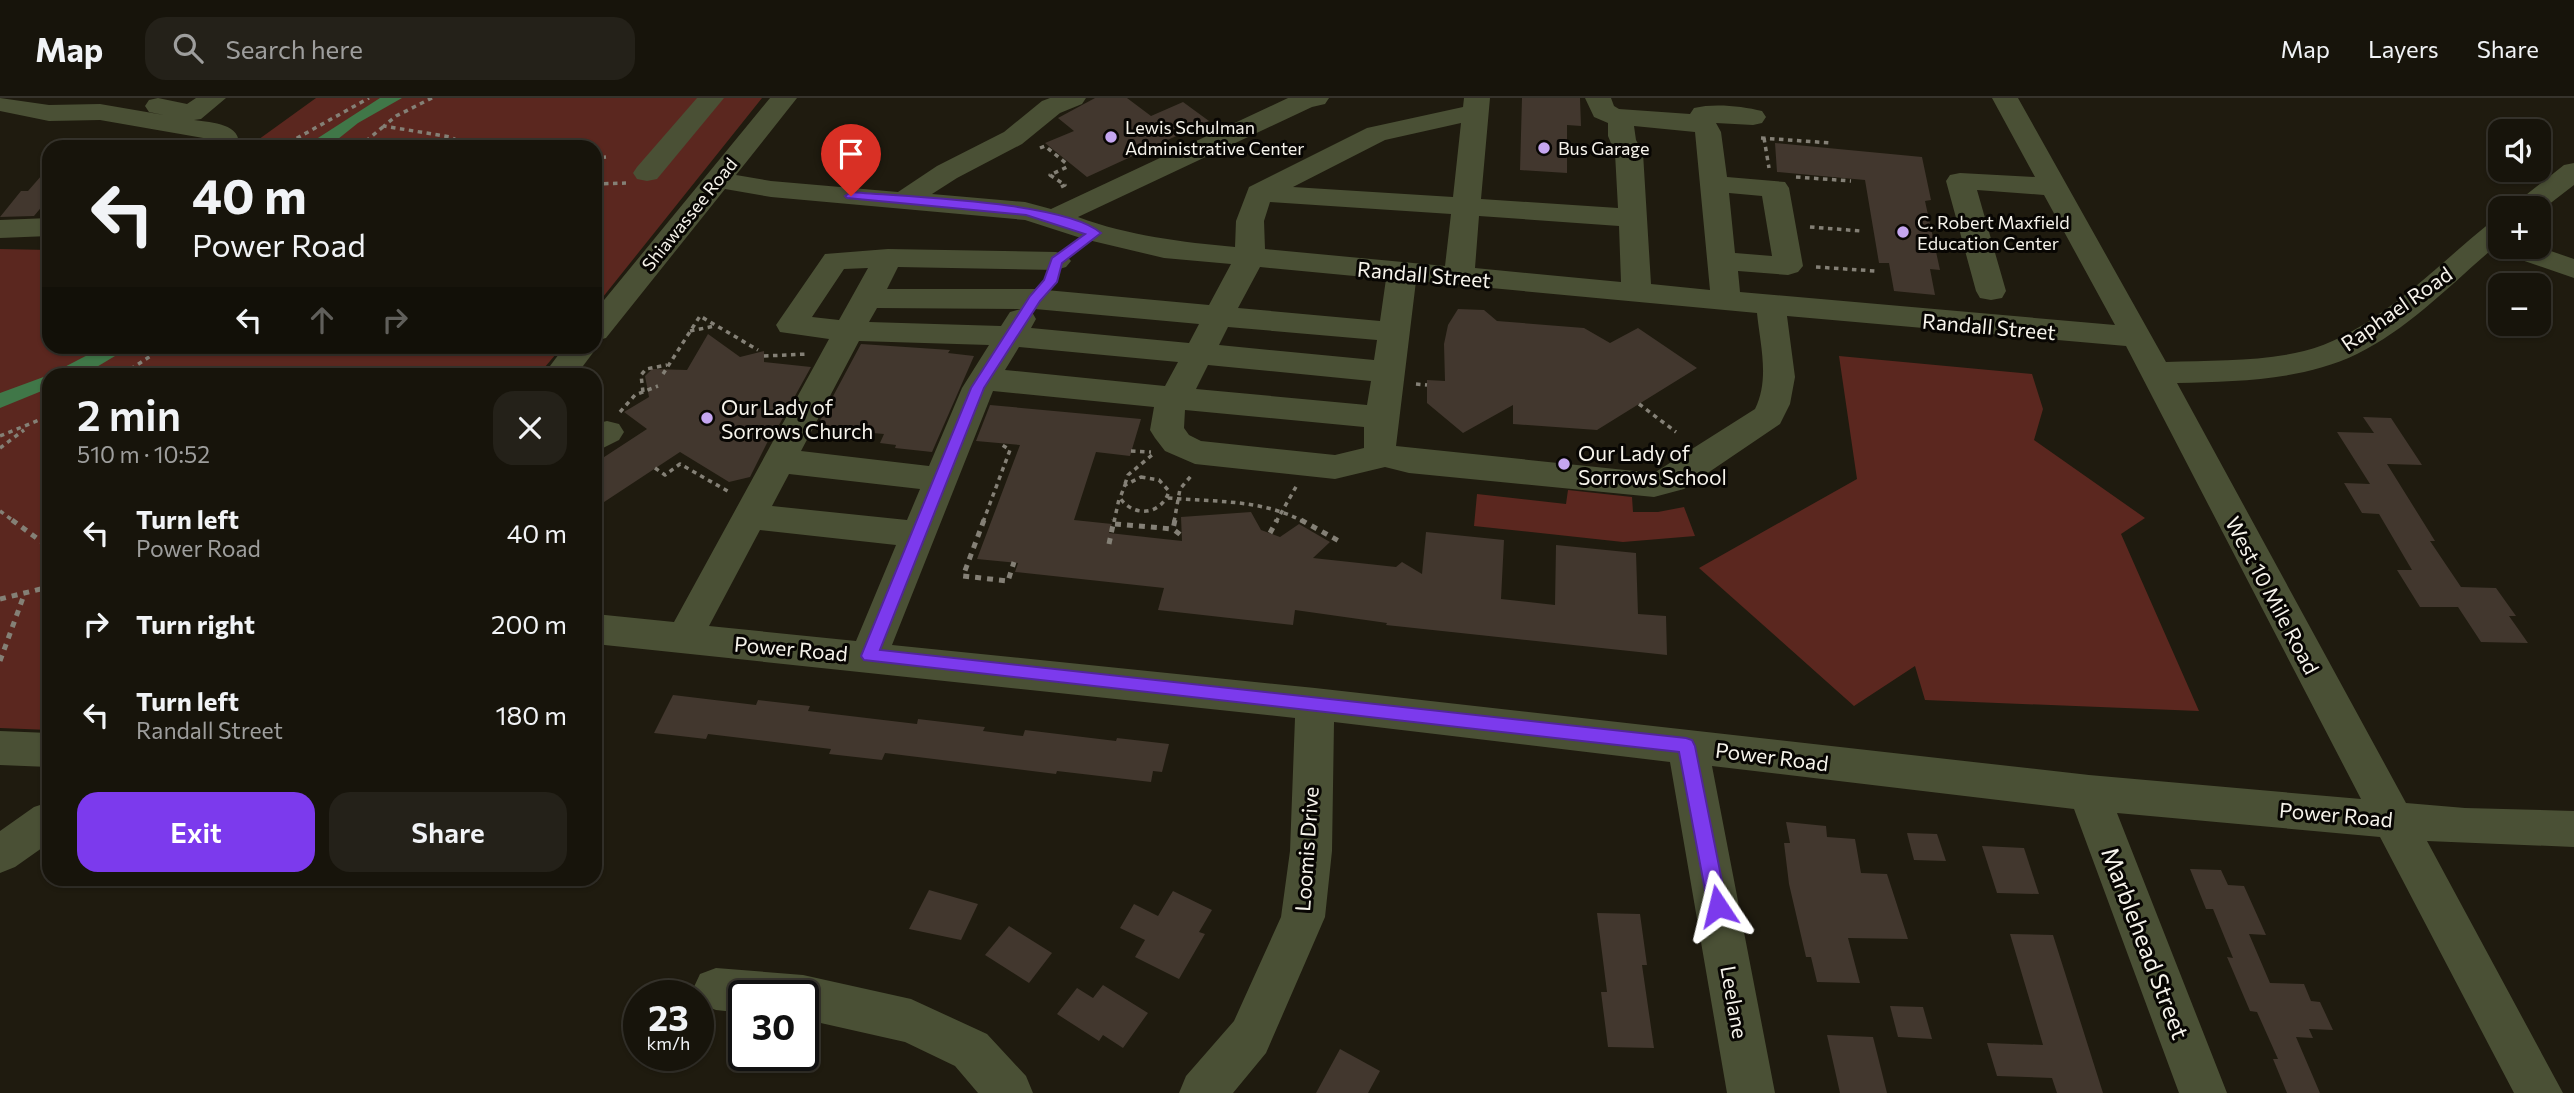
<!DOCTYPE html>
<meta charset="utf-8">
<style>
:root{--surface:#17140b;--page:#242119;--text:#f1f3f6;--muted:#9e9e9d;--line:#36332c;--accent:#7c3aed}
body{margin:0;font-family:Commissioner,sans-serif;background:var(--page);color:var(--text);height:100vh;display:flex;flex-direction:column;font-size:26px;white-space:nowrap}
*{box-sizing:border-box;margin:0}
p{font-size:23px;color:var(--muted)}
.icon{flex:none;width:38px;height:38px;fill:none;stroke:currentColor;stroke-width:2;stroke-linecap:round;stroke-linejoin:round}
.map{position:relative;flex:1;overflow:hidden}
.sheet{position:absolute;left:42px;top:270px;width:560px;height:518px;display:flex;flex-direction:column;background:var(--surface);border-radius:21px;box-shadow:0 2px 5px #0004,0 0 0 2px var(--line)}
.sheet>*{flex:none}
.banner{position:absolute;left:42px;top:42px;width:560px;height:214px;border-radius:21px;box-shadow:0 2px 5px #0004,0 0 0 2px var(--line);background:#17140b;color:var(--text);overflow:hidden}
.controls{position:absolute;left:2488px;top:21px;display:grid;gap:14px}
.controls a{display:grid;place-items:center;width:63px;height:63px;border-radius:14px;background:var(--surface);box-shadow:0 2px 5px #0004,0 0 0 2px var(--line);font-size:35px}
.speed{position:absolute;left:623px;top:882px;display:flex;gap:14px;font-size:35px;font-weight:700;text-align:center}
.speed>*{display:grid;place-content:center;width:91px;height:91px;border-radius:50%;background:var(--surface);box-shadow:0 2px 5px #0004,0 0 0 2px var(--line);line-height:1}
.speed small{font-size:18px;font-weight:400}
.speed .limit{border:4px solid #111;border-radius:10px;background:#fff;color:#111}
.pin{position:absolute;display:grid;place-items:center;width:60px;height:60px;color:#fff;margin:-72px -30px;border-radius:50% 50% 50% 0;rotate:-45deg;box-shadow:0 0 7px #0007}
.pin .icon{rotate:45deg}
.me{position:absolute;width:77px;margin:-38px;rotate:350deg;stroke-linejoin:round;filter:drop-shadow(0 0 5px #0008)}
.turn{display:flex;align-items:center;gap:24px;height:147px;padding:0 35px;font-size:32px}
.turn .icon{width:91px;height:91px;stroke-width:2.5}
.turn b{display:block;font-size:49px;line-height:60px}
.lanes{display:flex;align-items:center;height:66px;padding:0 35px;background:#0003;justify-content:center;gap:35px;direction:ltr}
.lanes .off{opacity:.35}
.round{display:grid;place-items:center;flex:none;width:74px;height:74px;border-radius:21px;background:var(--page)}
.headline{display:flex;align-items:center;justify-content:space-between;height:119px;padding:0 35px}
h1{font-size:42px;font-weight:600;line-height:52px}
.primary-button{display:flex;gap:14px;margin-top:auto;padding:14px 35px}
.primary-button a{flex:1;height:80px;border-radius:21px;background:var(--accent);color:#fff;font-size:28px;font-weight:600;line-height:80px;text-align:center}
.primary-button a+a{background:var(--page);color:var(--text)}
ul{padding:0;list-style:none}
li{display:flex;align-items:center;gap:21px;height:91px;padding:0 35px}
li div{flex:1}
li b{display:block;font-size:26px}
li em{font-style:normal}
header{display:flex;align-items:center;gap:42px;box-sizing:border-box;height:98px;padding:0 35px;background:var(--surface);border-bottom:2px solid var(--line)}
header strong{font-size:33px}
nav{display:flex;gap:38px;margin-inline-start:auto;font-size:24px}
.search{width:490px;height:63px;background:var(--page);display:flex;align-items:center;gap:18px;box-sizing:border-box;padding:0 24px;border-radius:21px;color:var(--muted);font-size:26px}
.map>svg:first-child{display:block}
.green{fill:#5b271f}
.water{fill:#407748}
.building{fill:#42372e}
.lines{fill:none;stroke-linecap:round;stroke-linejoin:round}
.path-far1{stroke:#848076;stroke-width:3.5;stroke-dasharray:4.5 4.5;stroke-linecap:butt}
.path{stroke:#848076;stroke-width:5;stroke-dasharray:6 6;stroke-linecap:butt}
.minor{fill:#4a5035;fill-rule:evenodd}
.route{fill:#7c3aed;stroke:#51269a;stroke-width:2}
.poi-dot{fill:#c5a6f0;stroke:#080603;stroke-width:2.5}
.labels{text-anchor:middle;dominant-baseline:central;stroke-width:6;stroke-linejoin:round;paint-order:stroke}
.far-poi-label{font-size:18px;fill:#f6f3eb;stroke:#080603;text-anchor:start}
.far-street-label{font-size:18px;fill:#f6f3eb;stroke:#080603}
.street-label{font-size:21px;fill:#f6f3eb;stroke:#080603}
.poi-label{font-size:21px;fill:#f6f3eb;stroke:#080603;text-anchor:start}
.near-street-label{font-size:24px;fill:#f6f3eb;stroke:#080603}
</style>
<header>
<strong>Map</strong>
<div class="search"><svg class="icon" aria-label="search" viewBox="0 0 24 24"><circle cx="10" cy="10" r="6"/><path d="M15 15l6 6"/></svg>Search here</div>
<nav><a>Map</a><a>Layers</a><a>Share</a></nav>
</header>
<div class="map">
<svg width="2574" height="995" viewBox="0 0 2574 995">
<rect width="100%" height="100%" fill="#1f1b0f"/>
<g class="green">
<path d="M316,0H762L595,209V49H248Z"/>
<path d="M0,151L49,152V248L562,249L539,276H49V632L0,630Z"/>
<path d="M1839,258L2032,276L2043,311L2034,342L2145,420L2121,436L2199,613L1925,602L1915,568L1854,608L1699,470L1857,381Z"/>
<path d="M1568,392L1632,399L1633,414H1658L1684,409L1695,438L1623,444L1474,428L1477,396L1566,406Z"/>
</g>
<g class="water">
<path d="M380,0H402L358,25L328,49H304Z"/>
<path d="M103,249H130L85,276H51Z"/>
<path d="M49,277V290L0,310V295Z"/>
</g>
<g class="building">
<path d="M1095,0H1127L1151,18L1183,4L1209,23L1087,79L1045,45L1074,33L1058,20Z"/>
<path d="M1522,0H1580L1581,28L1567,27V75L1520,72Z"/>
<path d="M1775,45L1922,59L1931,102L1925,103L1940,172L1930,171L1935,197L1894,193L1889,165H1879L1865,82L1777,74Z"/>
<path d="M49,69V100L34,118L0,119L21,93H28Z"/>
<path d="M1458,211L1484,212L1497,223L1584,230L1610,245L1638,230L1697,270L1597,332L1513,326V307L1463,335L1427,305V282L1445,283L1444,246L1448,227Z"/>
<path d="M708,236L740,259L764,253V264L811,269L779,327H776L750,379L729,384L680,354L595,410V365L647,331L624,314L649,299L645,278L652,271L687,272Z"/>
<path d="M861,246L950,252L948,255L974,258L932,354L895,350L896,347L880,345L884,336L816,330Z"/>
<path d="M990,307L1141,321L1130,358L1096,354L1074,422L1112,426L1109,435L1182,443L1181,419L1251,414L1261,432L1280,439L1299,426L1330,444L1313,460L1396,469L1402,464L1422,476L1426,434L1504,442L1501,501L1555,507L1556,447L1636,455L1638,516L1666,518L1667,557L1386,527L1387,525L1295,512L1293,527L1158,512L1164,490L1015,474L1018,465L977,461L1020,347L976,343Z"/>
<path d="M2363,319L2391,320L2422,367L2387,366L2435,443H2430L2461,489L2496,490L2516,518H2509L2528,545L2481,544L2458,509H2420L2397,472H2412L2379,416L2362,415L2344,385L2370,386L2337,334L2374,335Z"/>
<path d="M673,597L756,607L758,602L810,608L808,613L917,626L918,621L985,629L983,633L1023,638L1025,632L1116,643L1117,640L1169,646L1162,674L1153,673L1151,684L1057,673L1056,676L885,655L882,662L829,656L831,651L708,636L706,641L654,635Z"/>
<path d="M1786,724L1826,728L1827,739L1855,741L1861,775L1887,776L1908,841L1848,840L1860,885L1817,884L1811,859H1806L1789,786L1784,745H1790Z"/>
<path d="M1907,735L1937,736L1946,763L1914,762Z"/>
<path d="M1982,748L2024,750L2039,796L1997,795Z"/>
<path d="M2190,771L2221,772L2228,787L2244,788L2266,837L2249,836L2270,885L2304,886L2311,903L2320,904L2333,932L2309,931L2313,940L2296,939L2320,995H2287L2273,961H2278L2257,914L2250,913L2227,859L2233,860L2213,811H2206Z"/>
<path d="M929,792L978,806L961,842L909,831Z"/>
<path d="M1173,793L1212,812L1199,834L1205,836L1179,881L1135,859L1145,842L1120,830L1134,806L1158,818Z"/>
<path d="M1597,815L1640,816L1647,867H1642L1654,950L1608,949L1601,894H1607Z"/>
<path d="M1009,828L1052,855L1029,885L985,857Z"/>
<path d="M2010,836L2053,837L2103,995H2057L2052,980L1997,978L1987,945L2043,947Z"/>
<path d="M1103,887L1148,915L1123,950L1103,937L1099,943L1057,916L1077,890L1093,900Z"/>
<path d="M1890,908L1923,909L1932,941L1898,939Z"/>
<path d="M1827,937L1873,939L1887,995H1840Z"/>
<path d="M1340,951L1380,973L1368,995H1316Z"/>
</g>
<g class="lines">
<g class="path-far1">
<path d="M432,0L396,18L384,28L450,39L471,49"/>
<path d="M1761,40L1831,45"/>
<path d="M1764,40L1769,70"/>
<path d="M281,49L369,0"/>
<path d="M359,49L384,28"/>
<path d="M1040,50L1045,48L1067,66"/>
<path d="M595,60L606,59"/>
<path d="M1796,79L1851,83"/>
<path d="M595,86L626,85"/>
<path d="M1061,89L1065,87L1050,77L1067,69"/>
<path d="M1810,129L1861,133"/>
<path d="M1816,169L1875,173"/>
<path d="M690,233L715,228"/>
<path d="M764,258L808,256"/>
<path d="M123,276L166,248"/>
<path d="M663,276L700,218L758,252"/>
<path d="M1416,286L1427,287"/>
<path d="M643,294L641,277L646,271L667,267"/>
<path d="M1639,306L1676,334"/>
<path d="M620,314L635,297L658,288"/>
<path d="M0,338L49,318"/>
<path d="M0,350L24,332"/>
<path d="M1131,353L1151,354"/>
<path d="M655,370L665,377L680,366L731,395"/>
<path d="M1141,379L1159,382L1169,393C1162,417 1134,420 1120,400L1125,387Z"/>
<path d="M1125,386L1128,377L1152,357"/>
<path d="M1168,400C1214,404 1263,401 1304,424"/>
<path d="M0,413L15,424"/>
<path d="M983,424L1010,352L999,345"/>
<path d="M1114,424L1119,401"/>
<path d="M1174,424L1180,391L1191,378"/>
<path d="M1276,424L1297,387"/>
</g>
<g class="path">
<path d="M12,422L49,449"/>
<path d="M984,422L963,478L1008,483L1014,464"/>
<path d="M1175,422L1173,431L1182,438"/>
<path d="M1301,422L1339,443"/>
<path d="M1115,426L1173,431"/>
<path d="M1270,435L1277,422"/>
<path d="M1109,446L1114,422"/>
<path d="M0,501L49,489"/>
<path d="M0,563L24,497"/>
</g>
<g class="minor">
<path d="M0,0L49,7L100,6L164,17L149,14L145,8L149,2L158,0L187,6L196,0H226L201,21L194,22C213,25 241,25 239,49H211L212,43L209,41L100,22L49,23L0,13Z"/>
<path d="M697,0H724L657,81L647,83L637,81L633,75L637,69Z"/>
<path d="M770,0H797L736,77L771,83L898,94L937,68L1004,34L1042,3L1050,0H1086L1082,6L1060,15L1022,46L957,80L932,96L1025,104L1051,111L1288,0H1329L1325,6L1312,9L1078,119C1129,138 1182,144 1235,149L1236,123L1249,89L1367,30L1463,9L1464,0H1490L1481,101L1618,110L1615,55L1608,38V25L1594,19L1585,0H1611L1614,8L1619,11L1690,16L1694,10C1714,5 1742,8 1762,13L1766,19L1762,25L1753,27L1716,25L1721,34L1727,79L1785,84L1789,90L1803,168L1798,174L1788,177L1738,173L1740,194L2115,227L2044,97L1977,92L2006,193L2002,200L1991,202L1980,200L1976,193L1946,83L1950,77L1960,75L2035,79L1992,0H2018L2166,264C2212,262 2259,264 2304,253C2373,236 2437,167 2491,124L2501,121V149H2539L2574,161V180L2501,155L2497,147C2452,185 2410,230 2357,256C2301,283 2238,283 2177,285L2406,705L2465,710L2574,713V749L2427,743L2563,995H2514L2380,739L2117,715L2227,995H2179L2074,711L1712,668L1775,995H1727L1670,664L1334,624L1332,753L1325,819L1266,955L1233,995H1179L1186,978L1234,923L1281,819L1290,753L1295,620L595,546V516L674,524L829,241L780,234L776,227L825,156L888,151L1056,154L1066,157L1071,163L1066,169L1056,172L898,169L887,191H1035L1209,207L1231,166L1164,160L1084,141L1025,122L771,99L725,91L606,240L595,243V213ZM1461,25L1453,99L1293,89L1385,42ZM1634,28L1695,34L1710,192L1651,186L1643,55L1636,42ZM1729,95L1762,98L1772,158L1735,155ZM1270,104L1451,116L1445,168L1265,151L1264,123ZM1479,118L1619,128L1621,184L1475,170ZM1260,169L1386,181L1380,223L1238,210ZM868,170L839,222L812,219L844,171ZM1416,183L1757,215C1760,246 1770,281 1755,311L1654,375L1396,348ZM877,210L1035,211L1199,226L1189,245L1031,230L1036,221L1032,214L1021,211L1010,214L1001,228L869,224ZM1787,218L2126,248L2361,701L2089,677L1315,590L892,547L993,293L1154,309L1150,332L1155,340L1165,353L1195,366L1335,381L1385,369L1409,375L1654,399L1684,391L1780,326L1790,306L1795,279ZM1228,229L1377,242L1374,262L1219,247ZM859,243L989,247L962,290L929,368L801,353ZM1019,249L1178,264L1165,288L1005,272ZM1208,267L1371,283L1367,307L1196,291ZM1185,312L1364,329V350L1335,357L1201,343L1189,337L1184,330ZM789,376L920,391L907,422L772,408ZM760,432L896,447L856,543L709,528Z"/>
<path d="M2574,65V87L2539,114V110H2513L2517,104L2564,67Z"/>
<path d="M49,120V138L0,140V122Z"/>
<path d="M595,244L598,248L577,276H544L565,248H595Z"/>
<path d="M607,323L619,326L624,334L619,342L595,354V326Z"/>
<path d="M0,633L49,635V669L0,667Z"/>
<path d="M49,704V745L15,769L0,775V733L34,709Z"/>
<path d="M716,870L803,877L911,901L987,936L1026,978L1033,995H978L955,968L905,944L803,921V898H744V915L716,912L700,906L693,891L700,876Z"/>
</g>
</g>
<path class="route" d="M851,94C904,99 1064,103 1101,135L1062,165L1057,184L1040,203L984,290L880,552L1686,640L1692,642L1695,648L1727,808L1724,815L1718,817L1711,815L1708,808L1679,654L864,562L861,558L971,290L1030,198L1044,182L1052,160L1085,136L1026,117L847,100L845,98Z"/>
<g class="poi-dot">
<circle cx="1111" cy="39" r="7"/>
<circle cx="1544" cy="50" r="7"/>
<circle cx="1903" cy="134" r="7"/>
<circle cx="707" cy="320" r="7"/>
<circle cx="1564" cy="366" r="7"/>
</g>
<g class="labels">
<g class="far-poi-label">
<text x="1125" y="29">Lewis Schulman<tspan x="1125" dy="21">Administrative Center</tspan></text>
<text x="1558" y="50">Bus Garage</text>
<text x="1917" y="124">C. Robert Maxfield<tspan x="1917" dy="21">Education Center</tspan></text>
</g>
<g class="far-street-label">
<text transform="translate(689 116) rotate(-51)">Shiawassee Road</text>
</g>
<g class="street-label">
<text transform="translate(1424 176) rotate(5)">Randall Street</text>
<text transform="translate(2396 210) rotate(-35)">Raphael Road</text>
<text transform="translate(1989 228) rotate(5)">Randall Street</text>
<text transform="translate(2273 497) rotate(62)">West 10 Mile Road</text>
<text transform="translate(791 550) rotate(5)">Power Road</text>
<text transform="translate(1772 658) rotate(7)">Power Road</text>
<text transform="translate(2336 716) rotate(5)">Power Road</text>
<text transform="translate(1306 751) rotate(-86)">Loomis Drive</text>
<text transform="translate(1735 904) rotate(80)">Leelane</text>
</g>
<g class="poi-label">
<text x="721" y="308">Our Lady of<tspan x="721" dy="24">Sorrows Church</tspan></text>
<text x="1578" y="354">Our Lady of<tspan x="1578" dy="24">Sorrows School</tspan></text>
</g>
<g class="near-street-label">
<text transform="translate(2146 845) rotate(69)">Marblehead Street</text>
</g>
</g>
</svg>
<div class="controls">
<a><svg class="icon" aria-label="sound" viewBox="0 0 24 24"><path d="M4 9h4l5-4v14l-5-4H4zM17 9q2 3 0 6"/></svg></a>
<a>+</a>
<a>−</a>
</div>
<div class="speed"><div>23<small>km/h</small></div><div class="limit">30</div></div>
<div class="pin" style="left:851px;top:98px;background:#d93025"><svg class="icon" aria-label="arrive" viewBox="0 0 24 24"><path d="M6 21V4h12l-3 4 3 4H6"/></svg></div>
<svg class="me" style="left:1718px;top:808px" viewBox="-20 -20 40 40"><path d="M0-17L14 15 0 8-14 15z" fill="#7c3aed" stroke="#fff" stroke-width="4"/></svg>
<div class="banner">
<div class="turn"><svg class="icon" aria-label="left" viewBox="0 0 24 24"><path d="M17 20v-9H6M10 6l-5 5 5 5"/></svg><div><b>40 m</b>Power Road</div></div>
<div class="lanes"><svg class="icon" aria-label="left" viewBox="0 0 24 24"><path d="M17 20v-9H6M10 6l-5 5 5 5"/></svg><svg class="icon off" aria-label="ahead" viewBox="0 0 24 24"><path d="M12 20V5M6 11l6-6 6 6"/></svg><svg class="icon off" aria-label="right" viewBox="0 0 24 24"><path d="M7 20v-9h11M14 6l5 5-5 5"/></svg></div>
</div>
<section class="sheet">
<div class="headline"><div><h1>2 min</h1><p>510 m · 10:52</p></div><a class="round"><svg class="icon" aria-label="close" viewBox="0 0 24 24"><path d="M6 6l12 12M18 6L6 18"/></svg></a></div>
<ul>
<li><svg class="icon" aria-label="left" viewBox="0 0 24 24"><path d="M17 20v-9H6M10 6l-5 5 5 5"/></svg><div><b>Turn left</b><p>Power Road</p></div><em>40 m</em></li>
<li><svg class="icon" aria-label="right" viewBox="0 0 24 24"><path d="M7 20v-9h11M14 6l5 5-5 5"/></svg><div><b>Turn right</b></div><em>200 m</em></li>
<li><svg class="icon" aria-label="left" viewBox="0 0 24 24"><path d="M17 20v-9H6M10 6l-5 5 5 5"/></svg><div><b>Turn left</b><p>Randall Street</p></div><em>180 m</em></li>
</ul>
<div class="primary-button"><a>Exit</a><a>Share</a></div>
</section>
</div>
